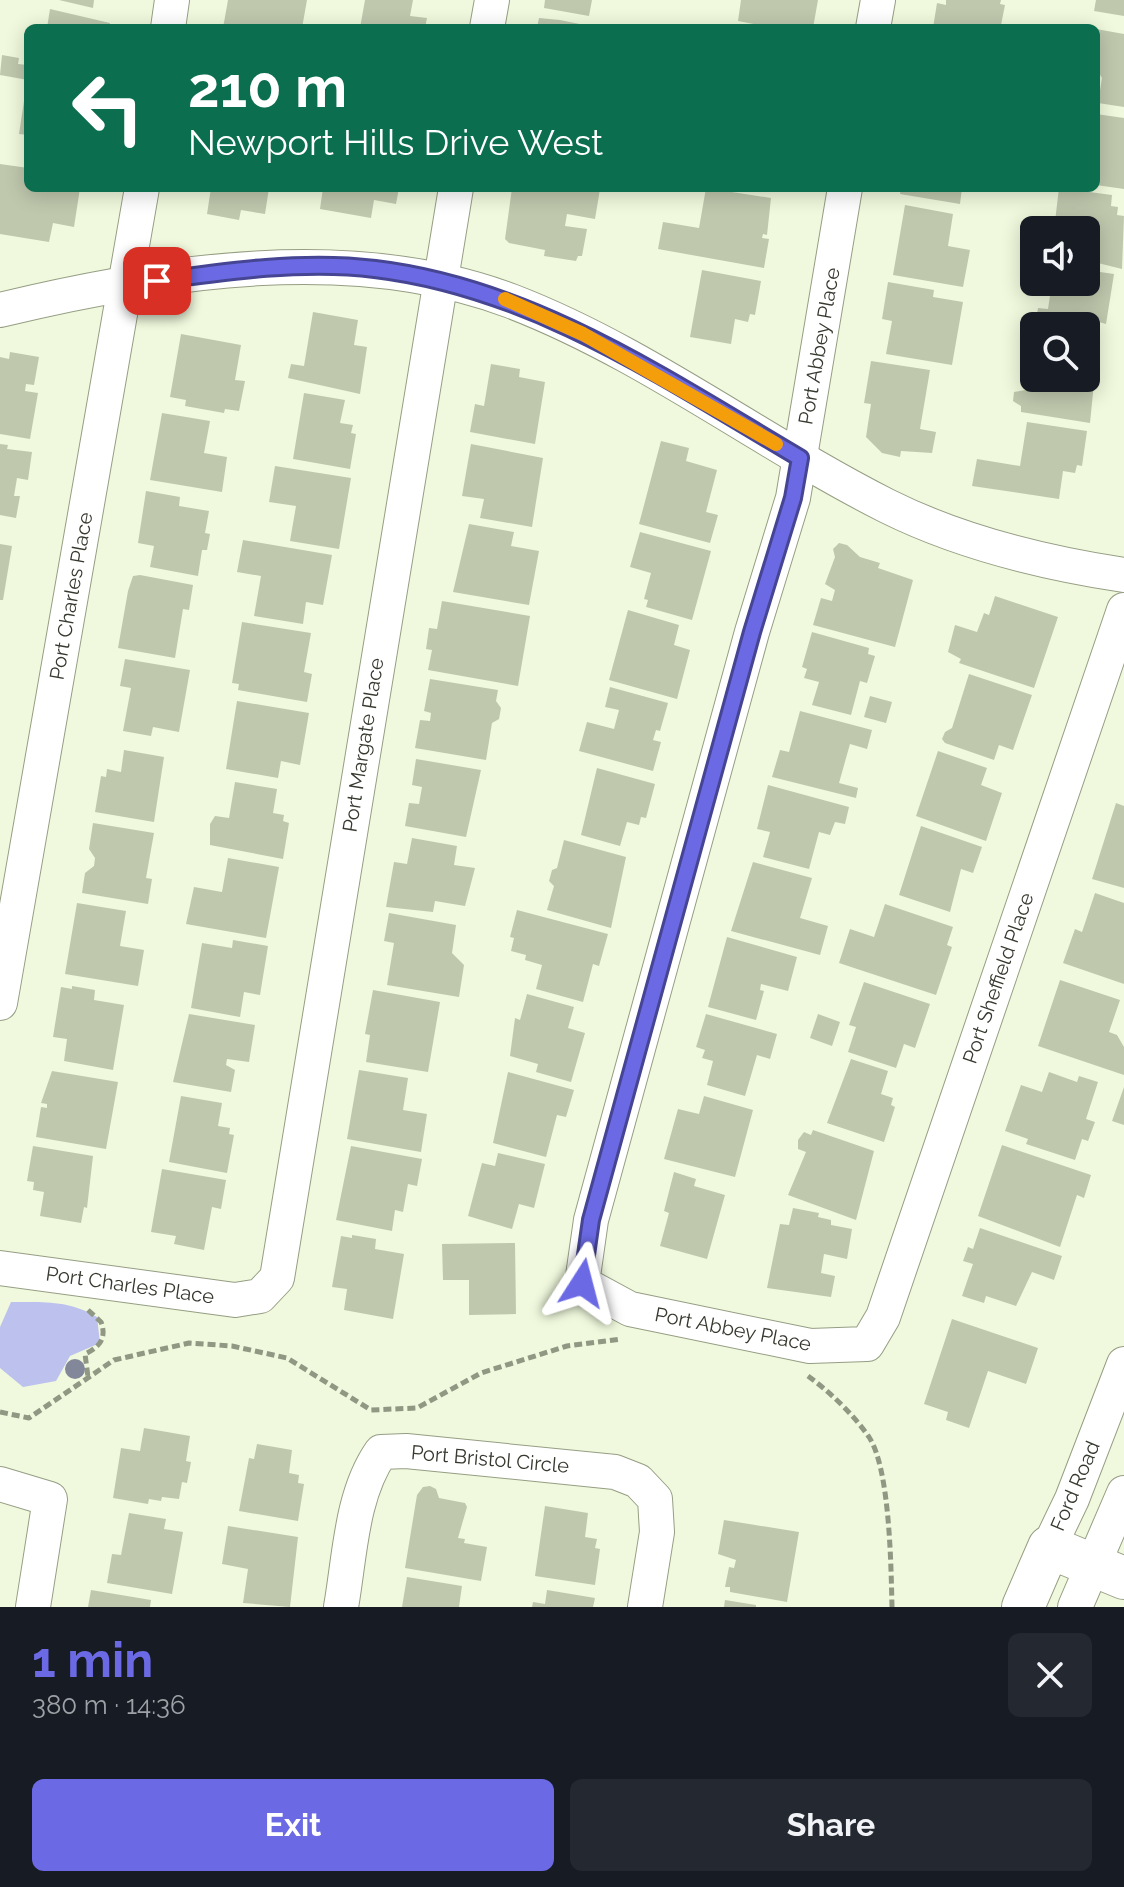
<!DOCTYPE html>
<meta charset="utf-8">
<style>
:root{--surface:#171b24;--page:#242831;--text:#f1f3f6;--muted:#9ea1a6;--accent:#6b6ae4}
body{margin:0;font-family:Raleway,sans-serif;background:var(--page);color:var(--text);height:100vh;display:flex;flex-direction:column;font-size:30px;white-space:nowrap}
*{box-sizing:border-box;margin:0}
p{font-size:26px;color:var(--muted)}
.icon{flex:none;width:44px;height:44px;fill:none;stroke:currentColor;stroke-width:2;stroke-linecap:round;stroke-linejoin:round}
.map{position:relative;height:1607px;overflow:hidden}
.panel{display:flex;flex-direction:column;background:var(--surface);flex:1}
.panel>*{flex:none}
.guide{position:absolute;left:24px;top:24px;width:1076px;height:168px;border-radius:12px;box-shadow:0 4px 20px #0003;background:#0b6e4f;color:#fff;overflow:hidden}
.buttons{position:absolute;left:1020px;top:216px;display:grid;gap:16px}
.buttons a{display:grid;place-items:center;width:80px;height:80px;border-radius:12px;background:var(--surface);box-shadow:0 4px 20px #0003;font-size:40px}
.pin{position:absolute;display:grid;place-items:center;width:68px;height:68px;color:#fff;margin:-34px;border-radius:16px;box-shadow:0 4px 12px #0006}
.me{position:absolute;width:88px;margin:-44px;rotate:9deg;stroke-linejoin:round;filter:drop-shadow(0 0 6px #0008)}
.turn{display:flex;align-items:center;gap:28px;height:168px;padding:0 32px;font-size:36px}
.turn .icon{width:104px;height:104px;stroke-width:2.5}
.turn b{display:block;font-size:56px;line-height:68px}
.round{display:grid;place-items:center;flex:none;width:84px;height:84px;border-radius:12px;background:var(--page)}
.summary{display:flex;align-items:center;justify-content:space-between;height:136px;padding:0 32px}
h1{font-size:48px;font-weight:700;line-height:60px;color:var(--accent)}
.button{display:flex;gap:16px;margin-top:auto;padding:16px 32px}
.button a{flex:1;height:92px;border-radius:12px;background:var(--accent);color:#fff;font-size:32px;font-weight:700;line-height:92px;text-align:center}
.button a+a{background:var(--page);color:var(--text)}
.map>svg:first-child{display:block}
.green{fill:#bcc1ee}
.building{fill:#bfc8ad}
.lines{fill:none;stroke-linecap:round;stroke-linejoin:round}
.minor-casing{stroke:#959e83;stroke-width:36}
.major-casing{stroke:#959e83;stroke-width:44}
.path{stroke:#909783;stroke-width:5;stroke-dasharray:8 4;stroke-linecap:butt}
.minor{stroke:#fff;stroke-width:34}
.major{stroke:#fff;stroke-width:42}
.tree{fill:#83879a}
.route-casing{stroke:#464594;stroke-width:20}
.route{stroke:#6b6ae4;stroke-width:14}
.slow{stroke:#f59e0b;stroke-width:14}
.labels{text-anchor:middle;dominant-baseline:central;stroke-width:8;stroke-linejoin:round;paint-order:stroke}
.street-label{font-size:20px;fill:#35392e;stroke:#fff}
</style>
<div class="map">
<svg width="1124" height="1607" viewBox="0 0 1124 1607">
<rect width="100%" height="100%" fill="#f0f9dd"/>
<path class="green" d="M11,1302C43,1302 69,1300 97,1317L100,1343L70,1356L56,1381L23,1387L0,1368V1327Z"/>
<g class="building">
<path d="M59,0H94L93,8Z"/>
<path d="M228,0H307L302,28H223Z"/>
<path d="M365,0H413L410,16L427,18L425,28H360Z"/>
<path d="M545,0H592L589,16L544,8Z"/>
<path d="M741,0H818L813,28H774L738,21Z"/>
<path d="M946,0H1001L1000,4L1005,5L1001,25L933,28L937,3L946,5Z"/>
<path d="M1096,0H1124V16L1094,11Z"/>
<path d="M50,9L110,23L109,28H47Z"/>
<path d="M539,18L560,20L599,28H537Z"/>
<path d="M1096,29L1124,34V107L1098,103L1102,78L1096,68Z"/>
<path d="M2,55L19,58L18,64L28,65V80L0,75Z"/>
<path d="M26,88H28V135L19,134Z"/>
<path d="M1096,114L1124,118V189L1096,185Z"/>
<path d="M0,164L28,168V188H80L74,227L53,223L49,242L0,234Z"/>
<path d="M211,188H269L265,214L241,210L239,220L207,214Z"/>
<path d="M323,188H399L396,204L374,200L371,218L320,209Z"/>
<path d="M512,188L600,189L595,219L567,214L565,226L587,229L582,256H578L576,261L544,256L545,250L509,243L505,239Z"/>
<path d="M706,188L771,198L767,235L763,234L762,238L769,239L764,268L658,249L663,222L699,228Z"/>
<path d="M901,188H962L960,204L900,194Z"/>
<path d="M1059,188L1112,195L1111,206L1118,207L1117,215L1124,216L1122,269L1086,260V230H1054Z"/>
<path d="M905,205L953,214L948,246L970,250L963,287L893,275Z"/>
<path d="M702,270L761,281L755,315L750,314L748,322L735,319L731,344L690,337Z"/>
<path d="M1086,270L1114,274L1106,324L1099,322L1095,344L1086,343V326H1035L1038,308L1048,309L1052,282H1086Z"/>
<path d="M888,282L934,290L933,297L963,302L952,365L886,354L892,321L882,319Z"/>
<path d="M313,312L358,320L354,345L367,347L360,394L288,378L291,364L304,366Z"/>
<path d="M181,334L241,345L235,380L245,381L239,411L225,409L224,413L185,406L186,400L170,397Z"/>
<path d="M1032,351L1034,378H1086V351L1097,353L1090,423L1021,412V406L1013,401L1014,392L1025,390Z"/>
<path d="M10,352L39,357L34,385L26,384L25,391L38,393L30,439L0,434V357L9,359Z"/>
<path d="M871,361L930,370L920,429L936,432L932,453L901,451L900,457L882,453L866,437L871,404L864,403Z"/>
<path d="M491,364L520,369L519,377L545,382L535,444L470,432L475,404L484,406Z"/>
<path d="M304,393L345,400L340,423L353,425L351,433L356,434L350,469L293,459Z"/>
<path d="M162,413L210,421L204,453L227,457L222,492L150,480Z"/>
<path d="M1027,422L1087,431L1082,466L1077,465L1075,473L1063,471L1059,499L972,486L977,459L1020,466Z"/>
<path d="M661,441L689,448L686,461L717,470L706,512L718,515L710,543L639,524Z"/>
<path d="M0,444L8,445L7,449L32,452L28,480L17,478L14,496H20L16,518L0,515Z"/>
<path d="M471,444L543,458L532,527L480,518L484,499L462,496Z"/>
<path d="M275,466L351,478L339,549L290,541L296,506L269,502Z"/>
<path d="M146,491L180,497L179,506L209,511L205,533L210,534L207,550H202L198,576L150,567L154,546L138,543Z"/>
<path d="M469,524L514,532L511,546L539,551L529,605L453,592Z"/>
<path d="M640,532L711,551L692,620L646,607L648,600L644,599L651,573L630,567Z"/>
<path d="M243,540L332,555L323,605L306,602L303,624L254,616L261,576L237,572Z"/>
<path d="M839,543L847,545L860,557L880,563L878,568L913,580L895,647L813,625L821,598L832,601L835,590L825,584L835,557L833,549Z"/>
<path d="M0,544L12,546L3,600H0Z"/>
<path d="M140,575L193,585L189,610L183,609L175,658L118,648L128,591L133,576Z"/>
<path d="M995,596L1058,617L1034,688L959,663L961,659L948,652L955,625L977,632L984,613L989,615Z"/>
<path d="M442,601L530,616L518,686L428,670L432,650L426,649L429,628L437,629Z"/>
<path d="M628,610L679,625L674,645L690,650L677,699L609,680Z"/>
<path d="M242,622L311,633L304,672L312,674L307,702L238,690L239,684L232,683Z"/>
<path d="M812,632L869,648L868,654L875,656L867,683L860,681L851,715L812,705L819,682L804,678L807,669L802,667Z"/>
<path d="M125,659L190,670L179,732L153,727L151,736L123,731L131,688L120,686Z"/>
<path d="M969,674L1032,695L1013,750L999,745L994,760L945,743L942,739L945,732L952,728Z"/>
<path d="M430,679L498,690L496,701L501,708L499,719L492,723L486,760L415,748L420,720L430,721L431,713L424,711Z"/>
<path d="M610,687L668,703L660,731L656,730L653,740L661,742L653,771L579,751L587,722L614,729L619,710L605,707Z"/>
<path d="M870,696L892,702L886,723L864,717Z"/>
<path d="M237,701L309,713L300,765L281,761L278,778L226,769Z"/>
<path d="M800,711L872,730L867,749L850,744L839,783L858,788L856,798L772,777L780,750L789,752Z"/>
<path d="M124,750L164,757L154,822L95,812L101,776L106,777L107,769L121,772Z"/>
<path d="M938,751L987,768L981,785L1002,793L986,841L916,816Z"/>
<path d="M416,759L481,770L466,837L405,826L409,803L419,804L422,787L412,785Z"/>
<path d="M597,768L655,784L646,818L641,817L639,825L627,822L620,846L581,835Z"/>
<path d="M235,782L277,789L273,813L284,815L283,821L289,823L283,859L210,845V824L215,816L229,818Z"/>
<path d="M768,785L849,807L845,824L835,822L830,835L819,832L809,869L763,857L770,832L757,829Z"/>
<path d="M1116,803L1124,806V888L1092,879Z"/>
<path d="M93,823L154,833L146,878L152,879L148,904L82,893L85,873L94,866L95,858L89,849Z"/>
<path d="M921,826L982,847L973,873L961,869L950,912L899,895Z"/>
<path d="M412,838L457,846L454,865L475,868L465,906L435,901L433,912L386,907L394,862L407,864Z"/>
<path d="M564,840L626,857L611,928L547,910L554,886L549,881L552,870L557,868Z"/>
<path d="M228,858L279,867L266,938L186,924L194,887L222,892Z"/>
<path d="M753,862L812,878L800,918L828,926L820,955L731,931Z"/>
<path d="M1095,893L1124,903V984L1063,963L1075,929L1082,932Z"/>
<path d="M77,903L126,911L120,946L144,950L138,986L65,974Z"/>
<path d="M885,904L953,927L947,945L952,947L936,995L839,963L850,929L874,937Z"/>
<path d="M517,910L608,934L599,966L593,964L583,1002L536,989L542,965L525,960L526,955L511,951L514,938L510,937Z"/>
<path d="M389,913L456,925L452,953L464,965L459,997L387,985L394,943L384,941Z"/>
<path d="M727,937L797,957L788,991L761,984L760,990L764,991L756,1020L708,1007Z"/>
<path d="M233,940L268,946L260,995L244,992L240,1017L191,1008L202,943L232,948Z"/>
<path d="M1060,980L1120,1000L1109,1032L1117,1035L1124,1047V1075L1038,1046Z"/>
<path d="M864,982L930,1004L915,1048L904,1044L896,1068L848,1052L856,1027L849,1025Z"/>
<path d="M72,986L95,990L94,1000L124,1005L113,1070L64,1061L67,1039L53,1037L61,987L72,989Z"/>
<path d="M373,990L440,1002L428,1072L366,1062L370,1035L365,1034Z"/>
<path d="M527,994L574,1007L568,1028L585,1033L571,1082L536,1072L538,1064L510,1056L515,1018L520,1020Z"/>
<path d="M189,1014L255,1025L249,1062L227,1059L226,1065L235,1070L231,1092L173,1082Z"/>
<path d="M706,1014L777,1034L770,1059L757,1055L745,1096L707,1085L713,1061L702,1058L705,1050L696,1047Z"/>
<path d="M818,1014L840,1022L832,1046L810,1038Z"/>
<path d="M851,1059L888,1071L881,1094L893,1098L891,1105L895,1107L884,1142L827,1123Z"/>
<path d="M359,1070L408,1078L403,1110L427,1114L421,1152L347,1139Z"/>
<path d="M52,1071L118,1082L106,1149L36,1137L41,1107L47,1108V1104L41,1103Z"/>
<path d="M508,1072L574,1090L566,1117L557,1115L546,1157L493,1143Z"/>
<path d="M1049,1072L1077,1082L1079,1076L1098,1082L1086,1119L1095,1122L1088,1141L1082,1139L1075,1160L1026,1144L1028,1139L1005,1131L1021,1085L1042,1092Z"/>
<path d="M1124,1087V1125L1112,1121Z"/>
<path d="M181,1096L222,1103L218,1126L230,1128L229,1134L234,1135L227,1173L169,1162Z"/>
<path d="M704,1096L753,1110L735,1177L664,1159L678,1109L699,1114Z"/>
<path d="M813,1130L874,1151L856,1220L788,1195L806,1152L798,1149V1140L804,1132L811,1135Z"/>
<path d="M1002,1145L1091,1175L1084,1198L1077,1195L1060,1247L978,1216Z"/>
<path d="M33,1146L93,1156L87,1208L84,1207L81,1223L40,1216L44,1192L33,1190L34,1182L27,1181Z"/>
<path d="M351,1146L422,1159L417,1186L408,1184L403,1212L395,1210L392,1231L336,1220Z"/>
<path d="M498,1153L545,1164L534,1208L519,1204L512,1229L468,1216L482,1163L495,1166Z"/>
<path d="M162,1169L226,1180L221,1209L212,1207L204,1250L174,1244L176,1236L151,1232Z"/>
<path d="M674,1172L696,1179L694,1186L725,1195L707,1259L660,1246L669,1213L664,1211Z"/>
<path d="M793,1208L819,1213L818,1217L831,1220V1225L852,1229L847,1259L824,1254L821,1273L835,1276L831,1297L767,1288L780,1224L789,1225Z"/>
<path d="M980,1228L1062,1256L1054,1280L1032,1272L1016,1306L986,1296L984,1303L962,1296L973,1264L963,1261L968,1247L973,1249Z"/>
<path d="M352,1235L376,1239L375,1249L404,1254L393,1319L344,1310L347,1289L332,1287L341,1236L352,1238Z"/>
<path d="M515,1243L516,1314L469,1315V1280H443L442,1244Z"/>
<path d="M952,1319L1038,1348L1026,1384L988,1371L969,1428L946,1420L948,1412L924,1404Z"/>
<path d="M144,1428L190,1436L186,1461L191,1462L187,1483L182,1482L179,1499L162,1497L161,1501L149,1499L148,1504L113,1498L121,1448L140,1451Z"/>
<path d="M257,1444L292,1450L289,1473L299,1475L298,1483L304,1484L298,1521L239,1511L249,1458L254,1459Z"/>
<path d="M430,1486L436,1489L439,1498L465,1503L467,1507L458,1538L465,1539L464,1543L487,1547L481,1581L405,1568L417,1495L423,1487Z"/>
<path d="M545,1506L588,1513L585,1537L597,1539L595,1548L600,1549L595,1585L535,1576Z"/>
<path d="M129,1513L166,1519L164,1529L183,1532L172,1594L107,1583L112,1554L121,1555Z"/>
<path d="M724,1520L799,1532L787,1602L730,1592V1587H725L729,1567L734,1568L736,1560L718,1554Z"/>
<path d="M228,1526L298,1537L290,1607L243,1603L248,1569L222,1564Z"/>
<path d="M407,1577L462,1586L459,1607H402Z"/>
<path d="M91,1590L151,1600L150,1607H88Z"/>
<path d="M547,1590L595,1598L593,1607H532L533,1602L545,1604Z"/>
<path d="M725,1600L756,1605V1607H724Z"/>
</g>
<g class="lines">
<defs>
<g id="minor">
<path d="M168,28L172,0"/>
<path d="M487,28L492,0"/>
<path d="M873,28L878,0"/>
<path d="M845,188L793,498L752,632L591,1220L582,1283L630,1309L810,1346L867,1344L883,1317L1124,610"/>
<path d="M0,310C161,271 352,241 511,301C644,352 760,442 887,506C959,542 1045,563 1124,575"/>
<path d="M0,1003L142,188"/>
<path d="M0,1268L235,1300L260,1296L277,1278L456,188"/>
<path d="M0,1484L50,1499L33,1607"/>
<path d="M1049,1547L1072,1499L1124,1364"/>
<path d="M341,1607C350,1556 351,1495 381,1452L406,1451L615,1472L638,1481L655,1499L657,1532L645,1607"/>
<path d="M1075,1607L1124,1493"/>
</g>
<path id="major" d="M1023,1607L1049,1547L1124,1578"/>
</defs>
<use href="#minor" class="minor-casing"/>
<use href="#major" class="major-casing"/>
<g class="path">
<path d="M88,1310L101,1322C107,1338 100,1347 85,1354L88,1377"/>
<path d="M808,1376C831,1393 853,1414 869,1437C890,1469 891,1567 892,1607"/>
<path d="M0,1412L29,1418L114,1360L189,1343L232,1346L287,1358L371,1410L417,1408L481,1373L567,1346L621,1339"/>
</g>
<use href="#minor" class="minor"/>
<use href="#major" class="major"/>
</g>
<circle class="tree" cx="75" cy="1369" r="10"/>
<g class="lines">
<defs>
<path id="route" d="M157,281C227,271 305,260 375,269C533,288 666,379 800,458L793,498L752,632L591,1220L582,1283"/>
</defs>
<use href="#route" class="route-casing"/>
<use href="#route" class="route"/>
<path class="slow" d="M505,299L583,334L776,444"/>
</g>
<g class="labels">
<g class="street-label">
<text transform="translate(819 346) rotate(-80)">Port Abbey Place</text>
<text transform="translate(71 596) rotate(-80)">Port Charles Place</text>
<text transform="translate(363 745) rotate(-81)">Port Margate Place</text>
<text transform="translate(998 978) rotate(-71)">Port Sheffield Place</text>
<text transform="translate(130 1285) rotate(8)">Port Charles Place</text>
<text transform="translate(733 1329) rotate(11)">Port Abbey Place</text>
<text transform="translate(490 1459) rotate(5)">Port Bristol Circle</text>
<text transform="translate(1075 1486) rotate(-67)">Ford Road</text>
</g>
</g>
</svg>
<div class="buttons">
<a><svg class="icon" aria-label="sound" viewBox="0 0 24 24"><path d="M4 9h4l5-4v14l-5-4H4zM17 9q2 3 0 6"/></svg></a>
<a><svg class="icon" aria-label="search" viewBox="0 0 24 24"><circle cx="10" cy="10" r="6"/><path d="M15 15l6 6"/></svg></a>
</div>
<div class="pin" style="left:157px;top:281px;background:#d93025"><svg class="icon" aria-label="arrive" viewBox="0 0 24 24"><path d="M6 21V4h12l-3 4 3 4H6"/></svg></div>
<svg class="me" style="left:582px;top:1283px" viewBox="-20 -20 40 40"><path d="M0-17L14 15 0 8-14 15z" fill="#6b6ae4" stroke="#fff" stroke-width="4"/></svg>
<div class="guide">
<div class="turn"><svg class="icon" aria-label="left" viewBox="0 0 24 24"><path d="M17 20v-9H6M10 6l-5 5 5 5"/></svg><div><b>210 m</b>Newport Hills Drive West</div></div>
</div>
</div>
<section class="panel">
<div class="summary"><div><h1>1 min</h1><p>380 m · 14:36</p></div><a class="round"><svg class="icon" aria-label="close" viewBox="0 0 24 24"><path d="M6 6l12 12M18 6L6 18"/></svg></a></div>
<div class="button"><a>Exit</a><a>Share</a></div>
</section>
